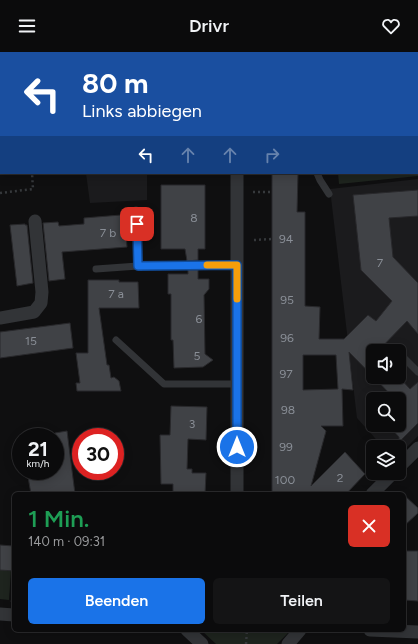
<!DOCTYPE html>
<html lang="de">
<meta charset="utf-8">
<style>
:root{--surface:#0b0b0c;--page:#141415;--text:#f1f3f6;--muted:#9a9b9d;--line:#2b2b2d;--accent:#1a73e8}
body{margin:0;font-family:Figtree,sans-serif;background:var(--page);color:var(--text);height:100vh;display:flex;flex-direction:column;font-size:15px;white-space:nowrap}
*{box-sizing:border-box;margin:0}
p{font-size:13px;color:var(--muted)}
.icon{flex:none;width:22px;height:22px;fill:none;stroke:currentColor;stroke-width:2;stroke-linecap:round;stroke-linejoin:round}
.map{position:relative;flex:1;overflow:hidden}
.side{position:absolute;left:12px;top:440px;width:394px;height:140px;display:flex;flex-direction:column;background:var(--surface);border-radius:6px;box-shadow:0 2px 10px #0003,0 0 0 1px var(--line)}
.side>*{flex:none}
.guide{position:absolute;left:0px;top:0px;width:418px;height:122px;box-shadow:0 2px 10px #0003,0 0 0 1px var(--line);background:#1a4fa0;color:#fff;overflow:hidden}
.buttons{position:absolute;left:366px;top:292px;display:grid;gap:8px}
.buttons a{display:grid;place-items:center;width:40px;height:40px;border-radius:6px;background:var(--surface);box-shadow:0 2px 10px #0003,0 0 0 1px var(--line);font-size:20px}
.speed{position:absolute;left:12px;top:376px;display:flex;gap:8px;font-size:20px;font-weight:700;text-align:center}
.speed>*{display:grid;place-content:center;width:52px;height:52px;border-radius:50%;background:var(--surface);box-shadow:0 2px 10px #0003,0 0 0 1px var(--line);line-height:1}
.speed small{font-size:10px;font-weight:400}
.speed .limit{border:6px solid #d22;background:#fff;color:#111}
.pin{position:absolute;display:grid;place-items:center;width:34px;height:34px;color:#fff;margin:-17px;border-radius:8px;box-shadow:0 2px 6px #0006}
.me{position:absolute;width:44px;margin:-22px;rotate:0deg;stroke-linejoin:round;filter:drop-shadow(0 0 3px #0008)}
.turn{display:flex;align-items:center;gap:14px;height:84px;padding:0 16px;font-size:18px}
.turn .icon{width:52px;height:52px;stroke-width:2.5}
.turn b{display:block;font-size:28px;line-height:34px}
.lanes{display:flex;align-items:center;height:38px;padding:0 16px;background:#0003;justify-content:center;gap:20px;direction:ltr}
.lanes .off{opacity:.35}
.round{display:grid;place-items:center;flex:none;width:42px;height:42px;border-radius:6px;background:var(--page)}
.summary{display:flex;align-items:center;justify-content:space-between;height:68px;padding:0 16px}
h1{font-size:24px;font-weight:600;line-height:30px;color:#1e9e55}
.button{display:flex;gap:8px;margin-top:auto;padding:8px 16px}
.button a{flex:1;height:46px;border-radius:6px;background:var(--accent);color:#fff;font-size:16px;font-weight:600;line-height:46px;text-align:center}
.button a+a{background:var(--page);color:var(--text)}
header{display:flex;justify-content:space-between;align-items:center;height:52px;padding:0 16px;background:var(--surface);font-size:18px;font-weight:600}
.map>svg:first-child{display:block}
.built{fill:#1b1b1d;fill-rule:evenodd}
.green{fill:#1e241e}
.building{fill:#404246;stroke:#29292c;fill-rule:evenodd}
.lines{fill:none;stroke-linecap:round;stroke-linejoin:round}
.path{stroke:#36393c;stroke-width:2.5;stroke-dasharray:2 3;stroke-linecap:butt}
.lane{stroke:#323437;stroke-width:7}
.street{stroke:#323437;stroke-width:13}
.route-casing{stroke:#114b97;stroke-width:10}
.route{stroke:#1a73e8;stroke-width:7}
.slow{stroke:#f59e0b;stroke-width:7}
.labels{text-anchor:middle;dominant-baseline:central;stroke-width:3.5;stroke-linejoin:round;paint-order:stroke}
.number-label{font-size:12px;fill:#898e96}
</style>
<header><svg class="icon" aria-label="menu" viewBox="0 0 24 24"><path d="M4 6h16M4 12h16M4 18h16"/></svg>Drivr<svg class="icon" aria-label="heart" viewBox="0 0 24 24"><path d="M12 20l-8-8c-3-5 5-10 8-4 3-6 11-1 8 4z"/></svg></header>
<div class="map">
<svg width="418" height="592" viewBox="0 0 418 592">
<rect width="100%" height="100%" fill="#0f0f10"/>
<g class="built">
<path d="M86,121H220V122H147V148L90,151Z"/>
<path d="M418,127V384L399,403V395H383L357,366L330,137ZM373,299H399V325H373ZM373,347H399V373H373Z"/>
</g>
<g class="green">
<path d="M417,94L418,124L339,132L338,121H417Z"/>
<path d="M0,518H11L9,548L0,547Z"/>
<path d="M201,578H291L277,592H216Z"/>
</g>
<g class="building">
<path d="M272,121H298L297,160H305V254L320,255L319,287H344L368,263L376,269L392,249L361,218L353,143L418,138V164L389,166L393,205L418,231V282L407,269L378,299H373V325H399L410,337L418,330V371L399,390V385L388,373H399V347H395L349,300L353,338L342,337L343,374H321L326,379L311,434L345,400L365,422L346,442H272ZM303,303H336L338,337L303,338Z"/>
<path d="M161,133H205V197H198V208L187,209L185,197H161Z"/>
<path d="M121,163V170L125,169L127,195L62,200L65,227L49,229L43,171L58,170L59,174L84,172V166Z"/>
<path d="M25,172V173H27L33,231L17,234L10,173Z"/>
<path d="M188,218H198V227H209V237L204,243L205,302L213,308L203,315L174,316L173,288H171V242H168V222H188Z"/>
<path d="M88,228H119V230H138L139,256H99L107,313H109L111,326L114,325L119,329L121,339H77L76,331H80L76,301H88Z"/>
<path d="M70,271L73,296L0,306V280Z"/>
<path d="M171,354L207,355L206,388L188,387L187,417H192V421H206L205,442H173V432H161L160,383H170Z"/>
<path d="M67,379L75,442H31L27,419H55V381Z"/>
<path d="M404,443L418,456V461L404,474Z"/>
<path d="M0,493L14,494V519L0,518Z"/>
<path d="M404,499H418V549L404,548Z"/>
</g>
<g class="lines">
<g class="path">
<path d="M0,100H1"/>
<path d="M253,140H271"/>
<path d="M0,141L33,137L32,121"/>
<path d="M254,188L272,187"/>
<path d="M12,550L14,518"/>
<path d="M246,592L247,578"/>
</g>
<g class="lane">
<path d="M317,121L320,128L329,142"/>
<path d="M136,158L138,214"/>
<path d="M96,217L138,214L237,213"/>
<path d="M116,288L164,332H237"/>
<path d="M399,301L418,320"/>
</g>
<g class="street">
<path d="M240,1V0"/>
<path d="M417,28H418"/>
<path d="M0,67H1"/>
<path d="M0,266L34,260L41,251L42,240L35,169"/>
<path d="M399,415L418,396"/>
<path d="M237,442V121"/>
<path d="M372,442L393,421"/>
<path d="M0,562L14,563"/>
<path d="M187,578L202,592"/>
<path d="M370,578L418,580"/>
<path d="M288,592L300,578"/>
</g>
</g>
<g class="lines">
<defs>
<path id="route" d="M137,172L138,214L237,213V395"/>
</defs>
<use href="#route" class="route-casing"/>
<use href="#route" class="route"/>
<path class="slow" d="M207,213H237V247"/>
</g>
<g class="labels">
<g class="number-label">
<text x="194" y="166">8</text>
<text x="108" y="181">7 b</text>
<text x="286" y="187">94</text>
<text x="380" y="211">7</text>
<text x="116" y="242">7 a</text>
<text x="287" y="248">95</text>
<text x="199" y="267">6</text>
<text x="287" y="286">96</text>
<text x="31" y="289">15</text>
<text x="197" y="304">5</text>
<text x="286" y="322">97</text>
<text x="288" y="358">98</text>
<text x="192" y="372">3</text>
<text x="286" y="395">99</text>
<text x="340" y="426">2</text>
<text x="285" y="428">100</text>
</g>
</g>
</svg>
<div class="buttons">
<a><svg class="icon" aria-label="sound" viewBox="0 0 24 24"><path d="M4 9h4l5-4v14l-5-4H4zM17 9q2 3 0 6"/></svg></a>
<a><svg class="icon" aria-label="search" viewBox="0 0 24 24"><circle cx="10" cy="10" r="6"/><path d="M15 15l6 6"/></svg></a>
<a><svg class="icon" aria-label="layers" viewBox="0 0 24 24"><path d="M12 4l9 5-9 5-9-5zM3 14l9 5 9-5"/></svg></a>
</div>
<div class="speed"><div>21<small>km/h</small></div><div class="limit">30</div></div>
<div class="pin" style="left:137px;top:172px;background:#d93025"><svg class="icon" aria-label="arrive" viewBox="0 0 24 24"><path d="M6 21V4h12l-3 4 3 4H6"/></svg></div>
<svg class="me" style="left:237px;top:395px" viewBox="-20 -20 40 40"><circle r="17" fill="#1a73e8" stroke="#fff" stroke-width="3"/><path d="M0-11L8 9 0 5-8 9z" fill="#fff"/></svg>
<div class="guide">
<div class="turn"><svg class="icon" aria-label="left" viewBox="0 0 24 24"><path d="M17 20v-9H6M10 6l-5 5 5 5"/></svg><div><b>80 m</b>Links abbiegen</div></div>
<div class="lanes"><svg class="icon" aria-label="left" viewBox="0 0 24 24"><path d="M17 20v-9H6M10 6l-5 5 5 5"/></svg><svg class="icon off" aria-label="ahead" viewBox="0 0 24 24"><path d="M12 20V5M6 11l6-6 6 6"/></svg><svg class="icon off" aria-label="ahead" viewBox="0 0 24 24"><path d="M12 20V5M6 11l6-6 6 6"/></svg><svg class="icon off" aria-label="right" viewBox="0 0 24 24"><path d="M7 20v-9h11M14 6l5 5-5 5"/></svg></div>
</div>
<section class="side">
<div class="summary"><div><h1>1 Min.</h1><p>140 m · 09:31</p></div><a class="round" style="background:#d93025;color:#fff"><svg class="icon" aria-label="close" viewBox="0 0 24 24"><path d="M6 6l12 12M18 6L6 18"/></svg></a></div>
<div class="button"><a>Beenden</a><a>Teilen</a></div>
</section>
</div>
